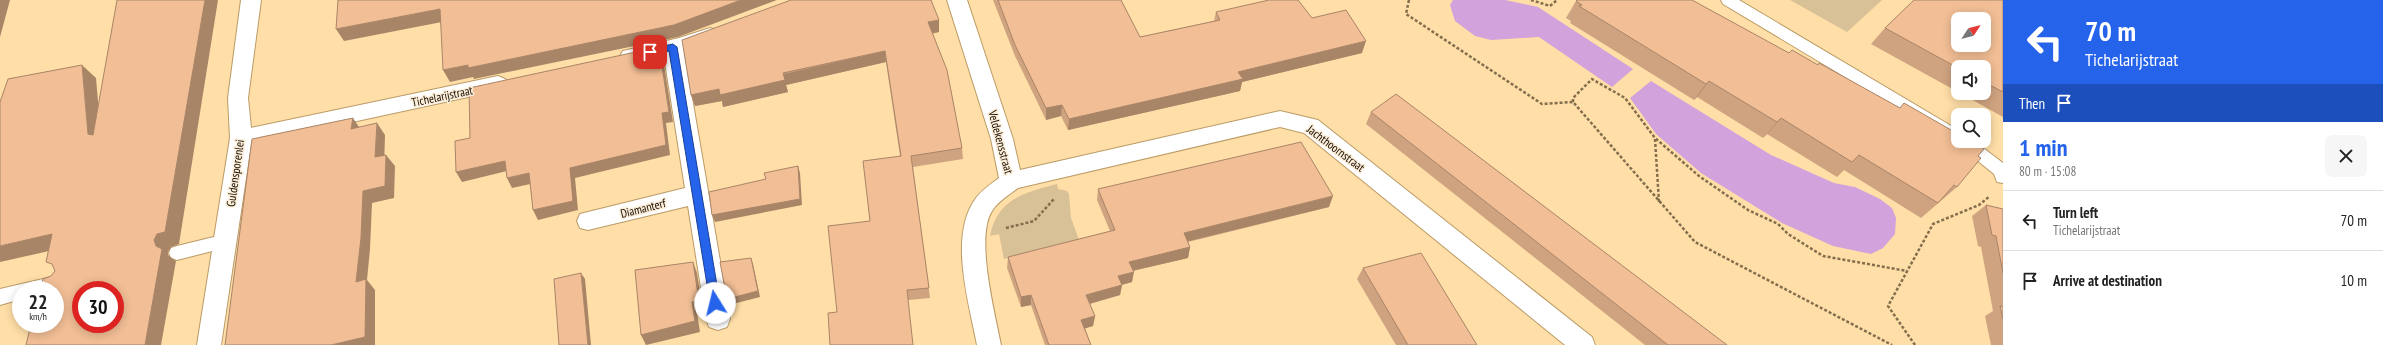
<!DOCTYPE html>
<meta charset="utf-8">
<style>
:root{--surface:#fff;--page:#f6f6f6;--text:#222;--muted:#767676;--line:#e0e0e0;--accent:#2563eb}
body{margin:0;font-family:"PT Sans Narrow",sans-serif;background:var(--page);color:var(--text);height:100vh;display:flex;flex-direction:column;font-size:15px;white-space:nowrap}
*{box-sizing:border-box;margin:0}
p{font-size:13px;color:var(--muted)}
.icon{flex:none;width:22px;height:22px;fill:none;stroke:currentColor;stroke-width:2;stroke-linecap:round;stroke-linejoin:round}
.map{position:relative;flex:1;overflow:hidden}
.details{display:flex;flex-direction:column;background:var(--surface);width:380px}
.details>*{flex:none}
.guide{background:#2563eb;color:#fff;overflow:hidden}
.needle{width:26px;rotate:54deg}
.controls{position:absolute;left:1951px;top:12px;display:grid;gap:8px}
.controls a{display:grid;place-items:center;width:40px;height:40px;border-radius:8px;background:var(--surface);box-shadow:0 2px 10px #0003;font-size:20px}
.speed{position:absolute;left:12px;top:281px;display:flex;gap:8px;font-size:20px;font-weight:700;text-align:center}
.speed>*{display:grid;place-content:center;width:52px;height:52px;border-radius:50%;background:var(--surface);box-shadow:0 2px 10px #0003;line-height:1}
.speed small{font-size:10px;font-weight:400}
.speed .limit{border:6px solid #d22;background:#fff;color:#111}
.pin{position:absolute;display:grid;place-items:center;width:34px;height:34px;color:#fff;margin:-17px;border-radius:8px;box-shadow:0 2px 6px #0006}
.me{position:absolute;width:44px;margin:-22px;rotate:351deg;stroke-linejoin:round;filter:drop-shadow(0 0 3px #0008)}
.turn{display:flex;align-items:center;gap:14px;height:84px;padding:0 16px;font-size:18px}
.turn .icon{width:52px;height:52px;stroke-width:2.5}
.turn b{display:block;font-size:28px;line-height:34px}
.then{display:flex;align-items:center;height:38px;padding:0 16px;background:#0003;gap:8px;font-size:15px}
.round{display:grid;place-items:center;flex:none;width:42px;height:42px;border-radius:8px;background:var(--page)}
.overview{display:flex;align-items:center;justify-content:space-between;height:68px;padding:0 16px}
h1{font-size:24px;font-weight:800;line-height:30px;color:var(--accent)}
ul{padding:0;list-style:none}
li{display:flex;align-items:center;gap:12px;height:60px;padding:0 16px;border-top:1px solid var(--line)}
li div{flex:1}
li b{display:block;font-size:15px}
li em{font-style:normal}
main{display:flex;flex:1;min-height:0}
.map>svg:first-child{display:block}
.green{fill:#d8c097}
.water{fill:#d2a2dd}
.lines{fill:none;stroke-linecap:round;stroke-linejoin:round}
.lane-casing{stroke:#ba9b66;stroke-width:2}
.street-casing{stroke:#ba9b66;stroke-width:2}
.secondary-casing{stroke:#ba9b66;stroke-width:2}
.path{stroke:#836e4d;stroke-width:2.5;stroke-dasharray:3 2;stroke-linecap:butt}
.lane{fill:#fff;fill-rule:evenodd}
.street{fill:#fff;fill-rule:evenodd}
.secondary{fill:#fff;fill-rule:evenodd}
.wall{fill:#cfa380}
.shaded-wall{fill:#a98568}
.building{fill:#f1be95;stroke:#a98568;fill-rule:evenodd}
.route{fill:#2563eb;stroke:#184099}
.labels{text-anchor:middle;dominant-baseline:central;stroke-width:3;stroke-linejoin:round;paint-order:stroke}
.street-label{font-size:12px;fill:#180d00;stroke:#fbeed9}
</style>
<main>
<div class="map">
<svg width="2003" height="345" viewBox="0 0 2003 345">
<rect width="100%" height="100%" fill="#ffdea7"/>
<g class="green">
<path d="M1790,0H1882L1847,32Z"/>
<path d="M1057,184L1058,189L1067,191L1069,194L1071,218L1079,240L1004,259L999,234L990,236C998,198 1024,193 1057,184Z"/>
</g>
<g class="water">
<path d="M1453,0H1505L1538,7L1633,69L1612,87L1539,37L1491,40L1475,36L1455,21L1450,5Z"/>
<path d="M1651,81L1771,155L1834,183L1855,187L1880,199L1892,208L1896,218L1895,234L1883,248L1871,254L1833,246L1782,223L1701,173L1656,134L1630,98Z"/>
</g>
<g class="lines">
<defs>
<g id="lane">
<path d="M1721,0H1739L1958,130V141H1974L2003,163V183L1997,182L1994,174L1957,144L1723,4Z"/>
<path d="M226,234L232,236L234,241L232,246L177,260L171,258L169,253L171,248L177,246Z"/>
<path d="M60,275L66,277L69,282L66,287L55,291L21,290V299L0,305V289Z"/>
</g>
<g id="street">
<path d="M947,0H967L1013,139L1020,170L1280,111L1318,120L1592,337L1595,345H1565L1304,133L1280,127L1018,188C1009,195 998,201 992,211C975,237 995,314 1001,345H977C969,303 948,235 976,198C982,190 991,184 999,178L991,139Z"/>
<path d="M710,28L717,30L720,35L717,40L684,51L730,319L727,327L718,330L709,327L706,319L688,206L588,230L580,228L577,221L580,214L588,212L685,188L664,56L630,63L623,61L620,56L623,51L679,38Z"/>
<path d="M498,76L505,79L508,84L505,89L241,146L233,144L230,138L233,132L241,130Z"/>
</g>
<path id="secondary" d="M241,0H261L248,98L252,138L221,345H197L230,138L228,98Z"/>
</defs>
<use href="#lane" class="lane-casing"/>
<use href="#street" class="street-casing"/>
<use href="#secondary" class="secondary-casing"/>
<g class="path">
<path d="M1409,0L1406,14L1542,104L1573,102L1695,242L1892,345"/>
<path d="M1531,0L1550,6L1557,0"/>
<path d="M1573,102V98L1592,79L1625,98L1655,138L1699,176L1748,210L1778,224L1788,234L1823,256L1907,271"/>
<path d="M1655,139L1659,202"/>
<path d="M1006,228L1034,221L1054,199"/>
<path d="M1915,345L1888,306L1933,224L1979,205L1990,196"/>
</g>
<use href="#lane" class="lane"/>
<use href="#street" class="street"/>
<use href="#secondary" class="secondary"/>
</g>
<g class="wall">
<path d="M791,0L939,32L932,34L962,148L963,159L913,167L930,298L908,300L837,312L870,221L900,156L886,62L786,85L788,92L723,107L722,101L695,106L691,95Z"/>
<path d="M993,0H1121L1140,37L1214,21L1216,12L1312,18L1362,53L1242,82L1240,91L1068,130L1061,116L1046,120L1015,56Z"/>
<path d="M2003,0V117L1960,93H1984V67H1958V92L1871,44L1885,28Z"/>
<path d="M1576,1L1789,53L1818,65L1900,108L1904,103L1978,156L1957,187L1921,218L1844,170L1837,177L1767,134L1763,138L1697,97L1694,100L1570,23L1571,21L1566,18Z"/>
<path d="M1371,112L1727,345H1645L1366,124Z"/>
<path d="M1098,189L1329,207L1188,242L1190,247L1188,258L1133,271L1132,282L1122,285L1120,295L1090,304L1095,316L1093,326L1085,328L1091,345H1045L1031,305L1021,307L1007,268L1008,257L1110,231L1097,200Z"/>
<path d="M1986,205L2003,209V345H1991L1985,316L1993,311L1981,247L1978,246L1972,216Z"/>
<path d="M1363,268L1477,345H1396L1357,279Z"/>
</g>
<g class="shaded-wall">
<path d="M0,0H10L0,37Z"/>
<path d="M205,0H218L179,244L171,247L168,252V255L176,261L161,345H145L156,246L154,240Z"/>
<path d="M741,0H777L678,37L474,79L473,77L450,82L443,70L468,65Z"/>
<path d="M440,9L447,21L344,41L336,29Z"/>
<path d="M939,20V32L928,34V22Z"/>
<path d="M1366,41L1362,53L1242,82L1240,91L1068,130L1069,119L1238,72Z"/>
<path d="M659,47L663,58L673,122L666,123L670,155L575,178L578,210L538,220L533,210L570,168Z"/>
<path d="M885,51L886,62L786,85L788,92L723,107L722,101L695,106L691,95Z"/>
<path d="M82,65L96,78L102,148L88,134Z"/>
<path d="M1709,81L1697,97L1694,100L1706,84Z"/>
<path d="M1062,105L1061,116L1046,120V108Z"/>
<path d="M353,118L361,130L351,129Z"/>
<path d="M1781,118L1767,134L1763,138L1777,122Z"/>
<path d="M377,123L385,135L384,169L375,157Z"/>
<path d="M386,155L395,166L394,198L372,203L370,249L367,280L375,290V345H331L356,282L363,191Z"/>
<path d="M505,161L511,170L462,182L456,172Z"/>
<path d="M798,166L800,173L802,205L715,222L712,215Z"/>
<path d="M529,173L535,183L512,188L507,178Z"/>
<path d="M1333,196L1329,207L1181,243L1184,233Z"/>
<path d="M52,234L67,247L0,262V246Z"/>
<path d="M1190,247L1188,258L1127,272L1129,262Z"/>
<path d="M751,258L753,264L760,297L729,305L727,299Z"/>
<path d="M693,262L697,273L703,311L697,313L700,332L646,345L641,335L692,302Z"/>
<path d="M1134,272L1132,282L1117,286L1118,276Z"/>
<path d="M581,273L585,279L591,345H588Z"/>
<path d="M1122,285L1120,295L1085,305L1086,295Z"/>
<path d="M1031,295V305L1021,307V297Z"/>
<path d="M1095,316L1093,326L1080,330L1081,320Z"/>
</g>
<g class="building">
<path d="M117,0H205L165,232L157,234L154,240L156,246L162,249L145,345H26L31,324H55V290H40L43,279L51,276L55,271L52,264L46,262L52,234L0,246V102L8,79L82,65L88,134L93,135ZM81,290H115V324H81Z"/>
<path d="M338,0H741L674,25L468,68V65L443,70L440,9L336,29Z"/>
<path d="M791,0H931L939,20L928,22L947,70L962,148L911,156L929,288L907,290L913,345H830L828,313L837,312L828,226L870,221L863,161L901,156L885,51L783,73L785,80L720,95L719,89L691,95L682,40Z"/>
<path d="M998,0H1121L1140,37L1220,20L1216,12L1269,0H1298L1312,18L1346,10L1366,41L1238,72L1243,79L1069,119L1062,105L1046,108L1015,45Z"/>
<path d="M1577,0H1692L1789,53L1792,50L1818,65L1819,63L1900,108L1904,103L1958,134V141H1970L1984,149L1978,156L1981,158L1957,187L1954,185L1938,203L1859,155L1852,162L1781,118L1777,122L1709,81L1706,84L1579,6L1582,5L1576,1Z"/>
<path d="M1914,0H2003V92L1984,82V67H1958V68L1885,28ZM1958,19H1984V45H1958Z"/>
<path d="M659,47L669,112L662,113L666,145L570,168L573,201L533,210L529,173L507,178L505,161L456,172L455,141L470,138L469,88Z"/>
<path d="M1396,94L1727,345H1668L1371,112Z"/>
<path d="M353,118L351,129L377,123L375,157L386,155L385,186L363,191L361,238L356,282L366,279L365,337L331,345H225L252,139Z"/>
<path d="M1301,142L1333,196L1184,233L1190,247L1129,262L1134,272L1118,276L1122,285L1086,295L1095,316L1081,320L1091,345H1049L1031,295L1021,297L1008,257L1115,230L1098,189Z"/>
<path d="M798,166L800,199L712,215L709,192L766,179L764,173Z"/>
<path d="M1986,205L2003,209V273L1996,236L1992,235Z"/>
<path d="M1421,253L1477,345H1408L1363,268Z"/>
<path d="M751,258L758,291L727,299L720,262Z"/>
<path d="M693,262L699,301L692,302L695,321L641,335L635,270Z"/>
<path d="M581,273L588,345H559L554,279Z"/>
<path d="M2000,306L2003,307V319Z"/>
</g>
<path class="route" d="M673,44L677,47L720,303L715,308L710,303L669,51L650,55L646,52L650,49Z"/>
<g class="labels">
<g class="street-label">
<text transform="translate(442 96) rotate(-12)">Tichelarijstraat</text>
<text transform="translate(1001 142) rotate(75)">Veldekensstraat</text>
<text transform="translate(1336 148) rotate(37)">Jachthoornstraat</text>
<text transform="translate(235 173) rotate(-82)">Guldensporenlei</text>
<text transform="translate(643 208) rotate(-14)">Diamanterf</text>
</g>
</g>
</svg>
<div class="controls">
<a><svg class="needle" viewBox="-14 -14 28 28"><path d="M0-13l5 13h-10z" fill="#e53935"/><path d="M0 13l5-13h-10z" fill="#767676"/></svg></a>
<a><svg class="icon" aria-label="sound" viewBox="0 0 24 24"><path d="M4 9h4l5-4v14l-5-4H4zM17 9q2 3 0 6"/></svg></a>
<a><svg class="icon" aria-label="search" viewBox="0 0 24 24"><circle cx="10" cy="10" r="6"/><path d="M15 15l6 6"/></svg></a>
</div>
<div class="speed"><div>22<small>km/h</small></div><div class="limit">30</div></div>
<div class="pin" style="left:650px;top:52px;background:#d93025"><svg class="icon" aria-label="arrive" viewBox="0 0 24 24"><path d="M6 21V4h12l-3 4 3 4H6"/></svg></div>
<svg class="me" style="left:715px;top:303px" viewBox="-20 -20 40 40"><circle r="19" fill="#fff"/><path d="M0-13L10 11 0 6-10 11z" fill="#2563eb"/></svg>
</div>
<section class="details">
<div class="guide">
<div class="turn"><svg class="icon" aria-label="left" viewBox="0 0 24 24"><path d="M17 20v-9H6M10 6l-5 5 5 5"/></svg><div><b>70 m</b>Tichelarijstraat</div></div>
<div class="then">Then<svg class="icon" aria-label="arrive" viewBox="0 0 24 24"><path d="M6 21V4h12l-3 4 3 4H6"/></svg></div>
</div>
<div class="overview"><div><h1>1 min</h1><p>80 m · 15:08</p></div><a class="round"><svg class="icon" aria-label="close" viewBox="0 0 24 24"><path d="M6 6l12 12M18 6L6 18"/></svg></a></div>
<ul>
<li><svg class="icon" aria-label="left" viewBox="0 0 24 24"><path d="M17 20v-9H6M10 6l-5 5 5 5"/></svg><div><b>Turn left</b><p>Tichelarijstraat</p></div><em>70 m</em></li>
<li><svg class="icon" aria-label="arrive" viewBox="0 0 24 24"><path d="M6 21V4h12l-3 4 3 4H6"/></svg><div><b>Arrive at destination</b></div><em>10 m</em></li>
</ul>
</section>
</main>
